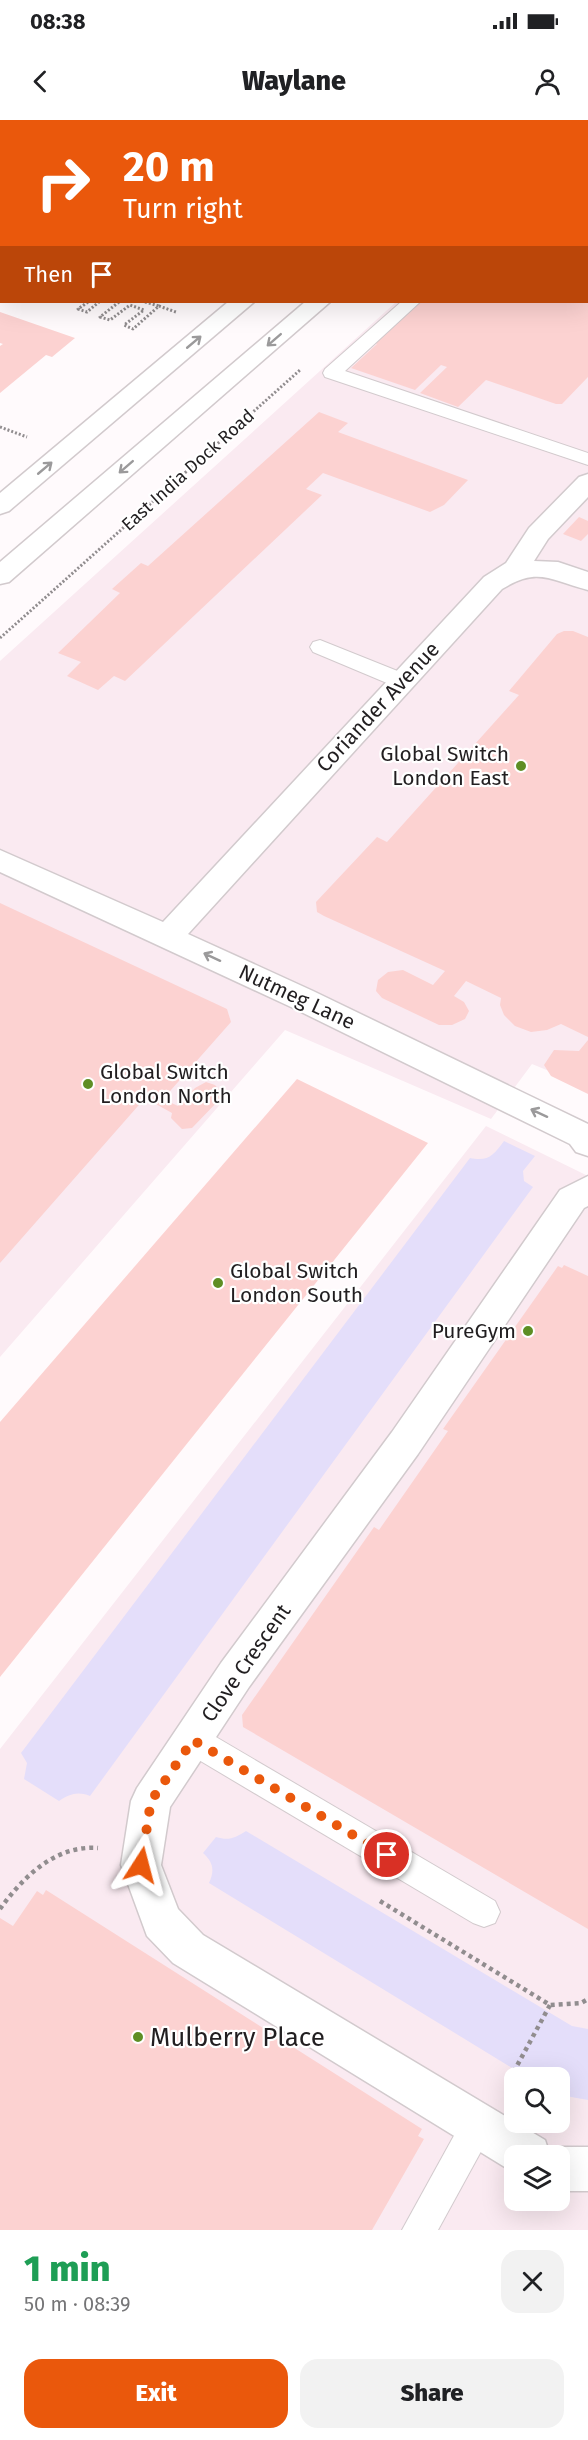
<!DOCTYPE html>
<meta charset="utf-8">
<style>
:root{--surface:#fff;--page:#f2f2f2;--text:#202124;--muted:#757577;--accent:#ea580c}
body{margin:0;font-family:"Fira Sans",sans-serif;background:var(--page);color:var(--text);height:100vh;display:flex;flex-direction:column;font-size:22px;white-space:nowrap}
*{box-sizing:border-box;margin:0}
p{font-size:20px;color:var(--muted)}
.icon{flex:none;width:33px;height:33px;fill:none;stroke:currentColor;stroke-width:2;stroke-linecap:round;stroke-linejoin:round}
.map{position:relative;height:2110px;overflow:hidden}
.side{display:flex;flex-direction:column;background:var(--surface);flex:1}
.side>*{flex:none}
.top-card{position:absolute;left:0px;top:0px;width:588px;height:183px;box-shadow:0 6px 24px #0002;background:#ea580c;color:#fff;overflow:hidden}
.controls{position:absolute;left:504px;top:1947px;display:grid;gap:12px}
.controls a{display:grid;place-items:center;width:66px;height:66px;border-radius:12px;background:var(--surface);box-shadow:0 6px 24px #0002;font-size:30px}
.pin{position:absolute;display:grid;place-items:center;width:51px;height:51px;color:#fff;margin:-26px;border:3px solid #fff;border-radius:50%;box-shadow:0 2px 6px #0007}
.me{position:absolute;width:66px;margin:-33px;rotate:9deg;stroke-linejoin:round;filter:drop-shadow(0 0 4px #0008)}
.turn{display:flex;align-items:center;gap:21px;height:126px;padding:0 24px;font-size:27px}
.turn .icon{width:78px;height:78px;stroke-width:2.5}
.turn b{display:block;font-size:42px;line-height:51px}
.then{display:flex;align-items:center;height:57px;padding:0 24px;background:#0003;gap:12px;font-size:22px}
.round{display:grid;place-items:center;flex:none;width:63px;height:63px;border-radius:18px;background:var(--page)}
.headline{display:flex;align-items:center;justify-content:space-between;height:102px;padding:0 24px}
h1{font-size:36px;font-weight:800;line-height:45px;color:#1e9e55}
.primary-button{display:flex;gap:12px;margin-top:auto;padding:12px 24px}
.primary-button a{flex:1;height:69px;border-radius:18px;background:var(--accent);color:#fff;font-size:24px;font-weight:800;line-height:69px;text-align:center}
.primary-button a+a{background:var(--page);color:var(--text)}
.status{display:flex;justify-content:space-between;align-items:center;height:42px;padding:0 30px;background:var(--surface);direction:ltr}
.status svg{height:16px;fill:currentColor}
header{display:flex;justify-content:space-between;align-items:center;height:78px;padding:0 24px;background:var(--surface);font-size:27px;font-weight:800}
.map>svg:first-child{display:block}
.built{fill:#faeaf1;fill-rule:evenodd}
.water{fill:#e4defa}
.building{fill:#fcd2d1}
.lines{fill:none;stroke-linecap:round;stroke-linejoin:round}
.lane-casing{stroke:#d2cacd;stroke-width:2}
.street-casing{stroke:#d2cacd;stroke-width:3}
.highway-casing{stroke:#d2cacd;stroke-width:3}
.path-far1{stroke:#918d8f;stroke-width:3;stroke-dasharray:2 2;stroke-linecap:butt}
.path{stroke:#918d8f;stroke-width:4.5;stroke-dasharray:4 4;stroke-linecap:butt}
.lane{fill:#fff;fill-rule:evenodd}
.street{fill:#fff;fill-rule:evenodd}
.highway{fill:#fff;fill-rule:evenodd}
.oneway{stroke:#9b9a9b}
.route{stroke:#ea580c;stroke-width:10;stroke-dasharray:0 18}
.poi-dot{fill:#5e8e24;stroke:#fff;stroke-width:2}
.labels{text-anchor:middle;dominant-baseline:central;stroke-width:4.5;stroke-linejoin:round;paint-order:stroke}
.far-street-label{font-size:18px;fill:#211e20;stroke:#fff}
.street-label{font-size:21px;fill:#211e20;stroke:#fff}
.poi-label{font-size:21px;fill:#211e20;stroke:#fff;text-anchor:end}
.near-poi-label{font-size:26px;fill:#211e20;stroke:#fff;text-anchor:start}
</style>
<div class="status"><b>08:38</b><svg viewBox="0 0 49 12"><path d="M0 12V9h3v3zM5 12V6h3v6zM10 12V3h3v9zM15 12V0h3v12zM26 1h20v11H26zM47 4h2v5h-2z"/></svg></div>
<header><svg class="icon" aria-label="back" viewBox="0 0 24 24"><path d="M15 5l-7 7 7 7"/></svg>Waylane<svg class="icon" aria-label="person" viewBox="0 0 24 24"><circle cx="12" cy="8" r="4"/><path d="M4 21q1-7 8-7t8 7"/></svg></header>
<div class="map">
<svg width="588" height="2110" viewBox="0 0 588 2110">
<rect width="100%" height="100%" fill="#fffafc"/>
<g class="built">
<path d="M588,7V967L532,944L491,999L285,910L0,1237V541L396,182H586Z"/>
<path d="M486,1006L588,1056V2110H0V1629ZM514,1958H560V2002H514ZM514,2036H560V2080H514Z"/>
</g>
<g class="water">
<path d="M504,1021L535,1036L523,1051L524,1061L533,1067L90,1676C77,1671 70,1674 59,1681L24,1659L27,1643L21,1633L470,1038C488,1042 494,1035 504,1021Z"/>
<path d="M246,1711L572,1906L588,1909V1980L560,1975V1958L527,1957L209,1763C215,1750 213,1742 203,1733L216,1717C229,1721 235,1718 246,1711Z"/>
</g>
<g class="building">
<path d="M418,182H588V257L562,284H556L486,260L458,287L420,273L447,247L441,245L415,270L351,248L377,224L374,222Z"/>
<path d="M0,192L75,218L52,237L46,235L0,273V226L3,224L0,223Z"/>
<path d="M319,292L348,303L338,312L468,360L444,385L430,392L323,353L306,369L322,375L125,561L114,556L98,570L67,556L81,542L58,533L120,473L112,469L141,443L148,446Z"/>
<path d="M579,397L588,401V414L581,421L563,414Z"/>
<path d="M564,511H573L588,517V917L561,904L547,910L531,912L515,906L504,895L500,885L501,878L466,861L454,876L464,882L469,891L465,899L452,905H439L382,878L376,871L378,860L388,852L403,850L433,865L445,851L324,796L317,792L316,782L377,717L387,722L519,575L509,571L557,514Z"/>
<path d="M0,783L227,889L231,902L163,979L178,986L195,968L206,962L215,965L221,972L220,979L192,1008L182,1009L171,998L172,993L145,978L0,1143Z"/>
<path d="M588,920V974L551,956L544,945L554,930L579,931Z"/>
<path d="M297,959L428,1023L0,1557V1302Z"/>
<path d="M564,1145L588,1156V1809L243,1607L242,1595L374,1407L379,1410L448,1311L443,1309L558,1146L562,1148Z"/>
<path d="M46,1770L422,2009L418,2016L424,2019L372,2110H0V1798L13,1806L37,1771L43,1775Z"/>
</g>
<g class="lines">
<defs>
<g id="lane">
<path d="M586,16H588L586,27Z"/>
<rect x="0" y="145" width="2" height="10"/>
<path d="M401,182H420L345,251L588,333V345L325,257L323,253L325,249Z"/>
<path d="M320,520L410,556L413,561L410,566L402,568L394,566L313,532L310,527L313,522Z"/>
<path d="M193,1606L204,1610L495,1781L500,1792L495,1803L484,1807L473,1803L182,1630L178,1620L182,1610Z"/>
<path d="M479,1987L491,1992L496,2004L438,2110H402L467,1992Z"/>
</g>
<g id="street">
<path d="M86,0H109L85,2Z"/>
<path d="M2,66V80L0,81V67Z"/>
<path d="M588,354V377L548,419L534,441L558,442L588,452V470C551,461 539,446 502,469L188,814L313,871L588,1004V1036L576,1032L570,1024L291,887L0,752V730L163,802L484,457L506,443L529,408L579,357Z"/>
<path d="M588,1056V1086L584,1088L418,1334L249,1567L170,1687L161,1745L178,1789L203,1815L545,2020L549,2032L560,2027H588V2071H560V2036H514L513,2052L173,1843L147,1816L121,1745L131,1681L137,1668L221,1543L392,1312L560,1070Z"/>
</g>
<g id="highway">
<path d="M445,0H467L444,2Z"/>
<path d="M517,0H539L517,2Z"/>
<path d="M228,182H254L9,391L0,394V373Z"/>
<path d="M305,182H330L9,462L0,464V442Z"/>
</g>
</defs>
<use href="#lane" class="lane-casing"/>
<use href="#street" class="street-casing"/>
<use href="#highway" class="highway-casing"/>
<g class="path-far1">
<path d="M196,2L198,0"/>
<path d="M88,182L78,189L87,192L99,182"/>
<path d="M119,182L100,197L110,200L130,185L144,190L124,205L133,209L159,186L176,192"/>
<path d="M145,182L159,186"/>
<path d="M0,307L27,317"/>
<path d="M0,518L300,250"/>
</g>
<g class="path">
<path d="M380,1781L550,1885L581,1883L588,1879"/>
<path d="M0,1789C23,1757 55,1725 98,1728"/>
<path d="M506,1966L550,1885"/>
</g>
<use href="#lane" class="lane"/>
<use href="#street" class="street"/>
<use href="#highway" class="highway"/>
</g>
<defs><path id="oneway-shaft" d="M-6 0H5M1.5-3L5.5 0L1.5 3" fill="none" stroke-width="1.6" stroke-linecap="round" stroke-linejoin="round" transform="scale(1.5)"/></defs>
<g class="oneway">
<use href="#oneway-shaft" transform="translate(274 220) rotate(139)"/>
<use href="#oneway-shaft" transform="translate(194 222) rotate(-40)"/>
<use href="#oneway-shaft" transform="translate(126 347) rotate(139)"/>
<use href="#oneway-shaft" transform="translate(45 348) rotate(-40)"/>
<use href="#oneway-shaft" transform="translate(212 837) rotate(-155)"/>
<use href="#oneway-shaft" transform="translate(539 993) rotate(-155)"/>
</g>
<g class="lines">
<path class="route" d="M141,1745L151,1681L193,1620L387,1735"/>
</g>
<g class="poi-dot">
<circle cx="521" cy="646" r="6"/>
<circle cx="88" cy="964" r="6"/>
<circle cx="218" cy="1163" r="6"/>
<circle cx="528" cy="1211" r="6"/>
<circle cx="138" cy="1917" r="6"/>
</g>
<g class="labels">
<g class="far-street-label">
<text transform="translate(188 350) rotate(-42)">East India Dock Road</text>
</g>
<g class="street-label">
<text transform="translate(378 587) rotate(-47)">Coriander Avenue</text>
<text transform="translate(297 877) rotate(25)">Nutmeg Lane</text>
<text transform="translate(246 1543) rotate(-55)">Clove Crescent</text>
</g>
<g class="poi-label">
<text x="509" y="634">Global Switch<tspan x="509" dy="24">London East</tspan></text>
<text x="100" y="952" text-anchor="start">Global Switch<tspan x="100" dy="24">London North</tspan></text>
<text x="230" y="1151" text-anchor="start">Global Switch<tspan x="230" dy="24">London South</tspan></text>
<text x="516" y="1211">PureGym</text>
</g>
<g class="near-poi-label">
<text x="150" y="1917">Mulberry Place</text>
</g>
</g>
</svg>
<div class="controls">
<a><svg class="icon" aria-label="search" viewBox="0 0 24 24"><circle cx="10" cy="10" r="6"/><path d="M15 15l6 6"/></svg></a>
<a><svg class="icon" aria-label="layers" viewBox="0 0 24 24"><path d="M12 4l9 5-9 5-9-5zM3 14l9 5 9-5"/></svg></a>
</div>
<div class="pin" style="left:387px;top:1735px;background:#d93025"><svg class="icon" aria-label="arrive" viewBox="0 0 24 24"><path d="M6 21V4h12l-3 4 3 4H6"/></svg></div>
<svg class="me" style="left:141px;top:1745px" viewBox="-20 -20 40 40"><path d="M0-17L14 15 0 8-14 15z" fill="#ea580c" stroke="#fff" stroke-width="4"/></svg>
<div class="top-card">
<div class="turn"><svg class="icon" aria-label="right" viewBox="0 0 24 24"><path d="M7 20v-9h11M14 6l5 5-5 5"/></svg><div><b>20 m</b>Turn right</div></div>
<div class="then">Then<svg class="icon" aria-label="arrive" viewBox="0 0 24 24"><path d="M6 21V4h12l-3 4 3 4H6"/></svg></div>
</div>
</div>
<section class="side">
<div class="headline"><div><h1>1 min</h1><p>50 m · 08:39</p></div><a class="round"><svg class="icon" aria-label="close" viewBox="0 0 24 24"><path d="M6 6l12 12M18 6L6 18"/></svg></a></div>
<div class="primary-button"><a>Exit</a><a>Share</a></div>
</section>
